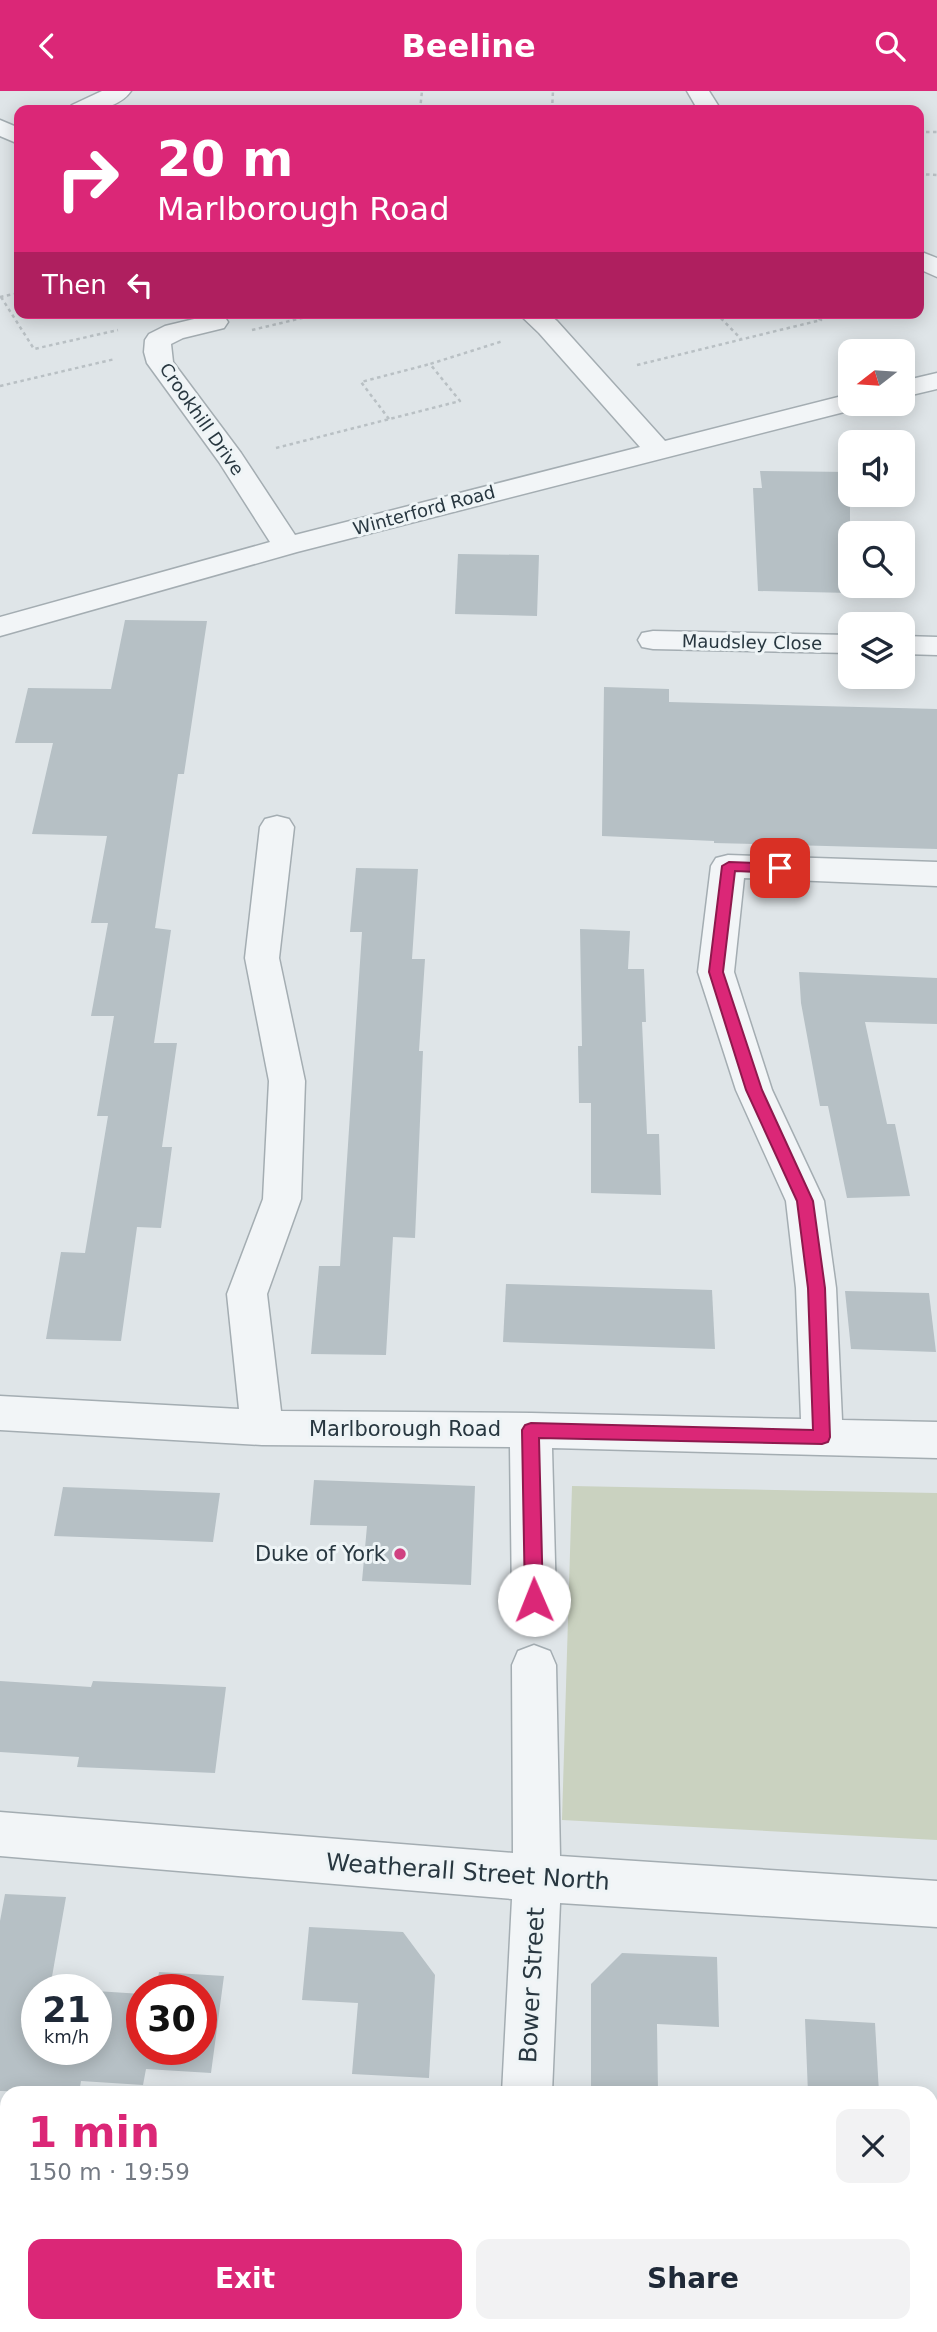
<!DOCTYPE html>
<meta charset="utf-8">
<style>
:root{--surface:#fff;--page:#f2f2f3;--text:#1f2937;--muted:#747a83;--accent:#db2777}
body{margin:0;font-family:"DejaVu Sans",sans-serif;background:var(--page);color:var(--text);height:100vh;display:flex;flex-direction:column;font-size:26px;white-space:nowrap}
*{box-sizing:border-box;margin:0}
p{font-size:23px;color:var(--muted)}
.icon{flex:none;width:38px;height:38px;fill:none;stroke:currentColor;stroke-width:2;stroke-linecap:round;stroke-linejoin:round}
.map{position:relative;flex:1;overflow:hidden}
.side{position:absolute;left:0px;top:1995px;width:938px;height:247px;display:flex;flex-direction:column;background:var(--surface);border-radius:21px 21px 0 0;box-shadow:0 4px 18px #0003}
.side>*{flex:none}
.guide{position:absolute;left:14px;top:14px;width:910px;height:214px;border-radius:14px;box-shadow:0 4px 18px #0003;background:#db2777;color:#fff;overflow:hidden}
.needle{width:46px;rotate:253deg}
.tools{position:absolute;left:838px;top:248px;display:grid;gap:14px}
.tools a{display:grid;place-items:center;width:77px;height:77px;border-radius:14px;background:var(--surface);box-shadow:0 4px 18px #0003;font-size:35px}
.speed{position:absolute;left:21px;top:1883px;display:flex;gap:14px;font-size:35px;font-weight:700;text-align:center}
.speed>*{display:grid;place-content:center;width:91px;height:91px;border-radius:50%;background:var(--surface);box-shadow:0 4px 18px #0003;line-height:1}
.speed small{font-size:18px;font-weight:400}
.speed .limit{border:10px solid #d22;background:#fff;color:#111}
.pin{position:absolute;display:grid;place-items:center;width:60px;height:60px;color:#fff;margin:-30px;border-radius:14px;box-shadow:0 4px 10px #0006}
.me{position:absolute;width:77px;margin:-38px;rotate:359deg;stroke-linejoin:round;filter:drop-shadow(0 0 5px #0008)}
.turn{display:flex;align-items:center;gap:24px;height:147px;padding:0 28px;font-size:32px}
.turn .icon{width:91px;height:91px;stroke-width:2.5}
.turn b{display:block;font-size:49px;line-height:60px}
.then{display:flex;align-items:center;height:66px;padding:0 28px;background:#0003;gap:14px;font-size:26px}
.round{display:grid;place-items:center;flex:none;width:74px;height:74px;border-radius:14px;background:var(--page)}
.summary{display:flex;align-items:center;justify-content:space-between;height:119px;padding:0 28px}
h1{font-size:42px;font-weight:600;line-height:52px;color:var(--accent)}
.button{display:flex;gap:14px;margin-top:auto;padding:14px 28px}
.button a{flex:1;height:80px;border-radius:14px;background:var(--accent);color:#fff;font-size:28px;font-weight:600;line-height:80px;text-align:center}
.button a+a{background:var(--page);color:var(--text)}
header{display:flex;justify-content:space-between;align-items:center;height:91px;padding:0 28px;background:var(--accent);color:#fff;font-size:32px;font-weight:600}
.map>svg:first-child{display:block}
.green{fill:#cad2c0}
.building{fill:#b6c0c5}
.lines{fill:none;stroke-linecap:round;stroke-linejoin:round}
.minor-casing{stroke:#a4adb2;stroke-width:3}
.path{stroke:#b9c0c4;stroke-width:2.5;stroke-dasharray:3.5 3.5;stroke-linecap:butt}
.minor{fill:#f2f5f7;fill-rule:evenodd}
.route{fill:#db2777;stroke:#8e194d;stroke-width:2}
.poi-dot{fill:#d04181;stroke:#eef4f6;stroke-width:2.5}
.labels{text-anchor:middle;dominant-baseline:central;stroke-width:6;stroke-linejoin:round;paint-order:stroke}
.far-street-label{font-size:18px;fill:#283740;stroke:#eef4f6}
.street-label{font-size:21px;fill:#283740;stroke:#eef4f6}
.poi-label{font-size:21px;fill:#283740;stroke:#eef4f6;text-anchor:end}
.near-street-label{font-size:24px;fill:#283740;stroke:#eef4f6}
</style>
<header><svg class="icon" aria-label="back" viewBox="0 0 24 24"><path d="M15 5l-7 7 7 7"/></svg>Beeline<svg class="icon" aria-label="search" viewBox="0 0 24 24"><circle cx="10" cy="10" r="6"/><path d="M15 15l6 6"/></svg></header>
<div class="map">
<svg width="937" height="2241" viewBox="0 0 937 2241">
<rect width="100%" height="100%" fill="#dfe5e8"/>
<path class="green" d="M572,1395L937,1402V1749L562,1729Z"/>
<g class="building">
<path d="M760,380L850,381V502L758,500L753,397H762Z"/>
<path d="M458,463L539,464L537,525L455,523Z"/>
<path d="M125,529L207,530L184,683H178L155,837L171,839L154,952H177L162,1056H172L161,1137L137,1136L121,1250L46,1248L61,1161L85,1162L108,1025H97L114,925H91L108,832H91L107,745L32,743L53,652H15L28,597L111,598Z"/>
<path d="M604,596L669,598V611L937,618V758L714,752V750L602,745Z"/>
<path d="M356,777L418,778L412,868H425L419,960H423L415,1147L393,1146L386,1264L311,1263L319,1175H340L362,841H350Z"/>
<path d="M580,838L630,840L628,878H644L646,931H642L647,1043H659L661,1104L591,1102V1012H579L578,955H582Z"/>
<path d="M799,881L937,887V933L865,931L887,1033H895L910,1105L847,1107L828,1015H820L801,912Z"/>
<path d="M506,1193L712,1199L715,1258L503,1251Z"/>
<path d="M845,1200L929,1202L936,1261L851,1258Z"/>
<path d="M314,1389L475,1395L471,1494L362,1490L367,1435L310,1434Z"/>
<path d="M63,1396L220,1402L213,1451L54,1445Z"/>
<path d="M0,1590L91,1596L93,1590L226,1596L215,1682L77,1676L79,1666L0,1661Z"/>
<path d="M5,1803L66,1806L50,1897L79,1899H37V1958H96V1900L142,1903V1958H201V1899H156L159,1881L224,1885L211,1982L146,1978L143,1994L81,1990L79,2002L0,2000V1830Z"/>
<path d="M309,1836L403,1841L435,1884L429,1987L352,1983L358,1912L302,1909Z"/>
<path d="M622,1862L717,1866L719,1936L657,1933L658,2000L591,1997V1893Z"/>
<path d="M805,1928L875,1932L879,2002H808Z"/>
</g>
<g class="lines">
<defs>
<g id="minor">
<path d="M102,0H131C118,19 89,20 68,19L72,14Z"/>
<path d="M687,0H709L721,19H698Z"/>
<path d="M0,29L19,37V53L0,45Z"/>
<path d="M919,160L937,167V186L919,178Z"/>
<path d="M518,222H547L557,230L665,350L850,303V313H862L860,317L297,461L0,545V526L270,451L219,371L147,272L144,261L145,249L149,243L165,235L215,223L224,225L228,231L224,237L183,247L171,253L173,271L241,362L295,444L640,356L539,242Z"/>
<path d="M937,282V298L903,306V290Z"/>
<path d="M653,540L850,544V562L653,558L642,556L638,549L642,542Z"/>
<path d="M903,545L937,546V564L903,563Z"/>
<path d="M277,725L289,728L294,736L279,867L305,990L301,1108L267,1203L281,1320L531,1322L801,1328L796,1197L786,1110L736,999L698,881L711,775L716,767L728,764L937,771V795L744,787L734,881L772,999L824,1110L836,1197L842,1329L937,1331V1367L552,1357L556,1509L550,1523L534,1528L518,1523L512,1509L510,1356L262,1354L0,1339V1305L239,1318L227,1203L263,1108L269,990L245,867L260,736L265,728Z"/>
<path d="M534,1554L550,1560L556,1574L560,1765L937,1790V1836L560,1812L552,2002H502L512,1808L0,1765V1721L513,1762L512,1574L518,1560Z"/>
<rect x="489" y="2235" width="54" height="6"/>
</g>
</defs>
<use href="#minor" class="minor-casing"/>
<g class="path">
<path d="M420,19L422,0"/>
<path d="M552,19L553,0"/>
<path d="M919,41H937"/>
<path d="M919,83L937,84"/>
<path d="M0,206L19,202"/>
<path d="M1,206L34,258L118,239"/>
<path d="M716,222L741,248"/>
<path d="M252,239L323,222"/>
<path d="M637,274L821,229L813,222"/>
<path d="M0,295L115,268"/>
<path d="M389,328L361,291L430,273"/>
<path d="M276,357L460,310L430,273L503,250"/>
</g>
<use href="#minor" class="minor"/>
</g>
<path class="route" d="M729,771L780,773L787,777L780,782L735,780L723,881L762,999L813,1110L825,1197L830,1346L828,1351L822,1353L539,1347L543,1509L540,1515L534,1517L527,1515L525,1509L522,1339L525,1334L531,1332L813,1339L808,1197L797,1110L746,999L709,881L722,775Z"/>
<circle class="poi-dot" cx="400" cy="1463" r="7"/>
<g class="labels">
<g class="far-street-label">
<text transform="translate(202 328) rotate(55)">Crookhill Drive</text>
<text transform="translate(424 419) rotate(-15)">Winterford Road</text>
<text transform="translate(752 551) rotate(1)">Maudsley Close</text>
</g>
<g class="street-label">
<text x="405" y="1338">Marlborough Road</text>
</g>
<g class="poi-label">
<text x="386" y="1463">Duke of York</text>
</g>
<g class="near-street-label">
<text transform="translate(468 1781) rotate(4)">Weatherall Street North</text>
<text transform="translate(532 1894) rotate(-87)">Bower Street</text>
</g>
</g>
</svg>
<div class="tools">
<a><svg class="needle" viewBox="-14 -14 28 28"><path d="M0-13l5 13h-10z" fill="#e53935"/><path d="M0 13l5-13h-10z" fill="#747a83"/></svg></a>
<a><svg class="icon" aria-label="sound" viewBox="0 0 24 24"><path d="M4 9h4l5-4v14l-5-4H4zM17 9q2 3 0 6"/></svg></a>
<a><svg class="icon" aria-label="search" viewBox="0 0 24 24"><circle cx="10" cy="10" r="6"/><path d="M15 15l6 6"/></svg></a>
<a><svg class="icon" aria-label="layers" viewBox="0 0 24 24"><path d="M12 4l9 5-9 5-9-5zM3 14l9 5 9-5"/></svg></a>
</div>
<div class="speed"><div>21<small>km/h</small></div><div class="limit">30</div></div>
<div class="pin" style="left:780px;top:777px;background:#d93025"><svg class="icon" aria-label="arrive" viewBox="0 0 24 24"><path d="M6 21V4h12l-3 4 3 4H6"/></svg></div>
<svg class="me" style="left:534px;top:1509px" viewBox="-20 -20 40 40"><circle r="19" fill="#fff"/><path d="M0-13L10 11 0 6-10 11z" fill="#db2777"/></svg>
<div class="guide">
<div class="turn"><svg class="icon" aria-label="right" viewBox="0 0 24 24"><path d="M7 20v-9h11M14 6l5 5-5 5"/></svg><div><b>20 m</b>Marlborough Road</div></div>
<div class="then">Then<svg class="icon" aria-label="left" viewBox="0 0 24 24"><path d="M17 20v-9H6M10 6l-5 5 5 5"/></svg></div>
</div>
<section class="side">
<div class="summary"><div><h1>1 min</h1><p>150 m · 19:59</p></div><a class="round"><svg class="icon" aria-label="close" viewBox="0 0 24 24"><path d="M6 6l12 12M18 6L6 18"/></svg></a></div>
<div class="button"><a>Exit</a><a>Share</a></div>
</section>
</div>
